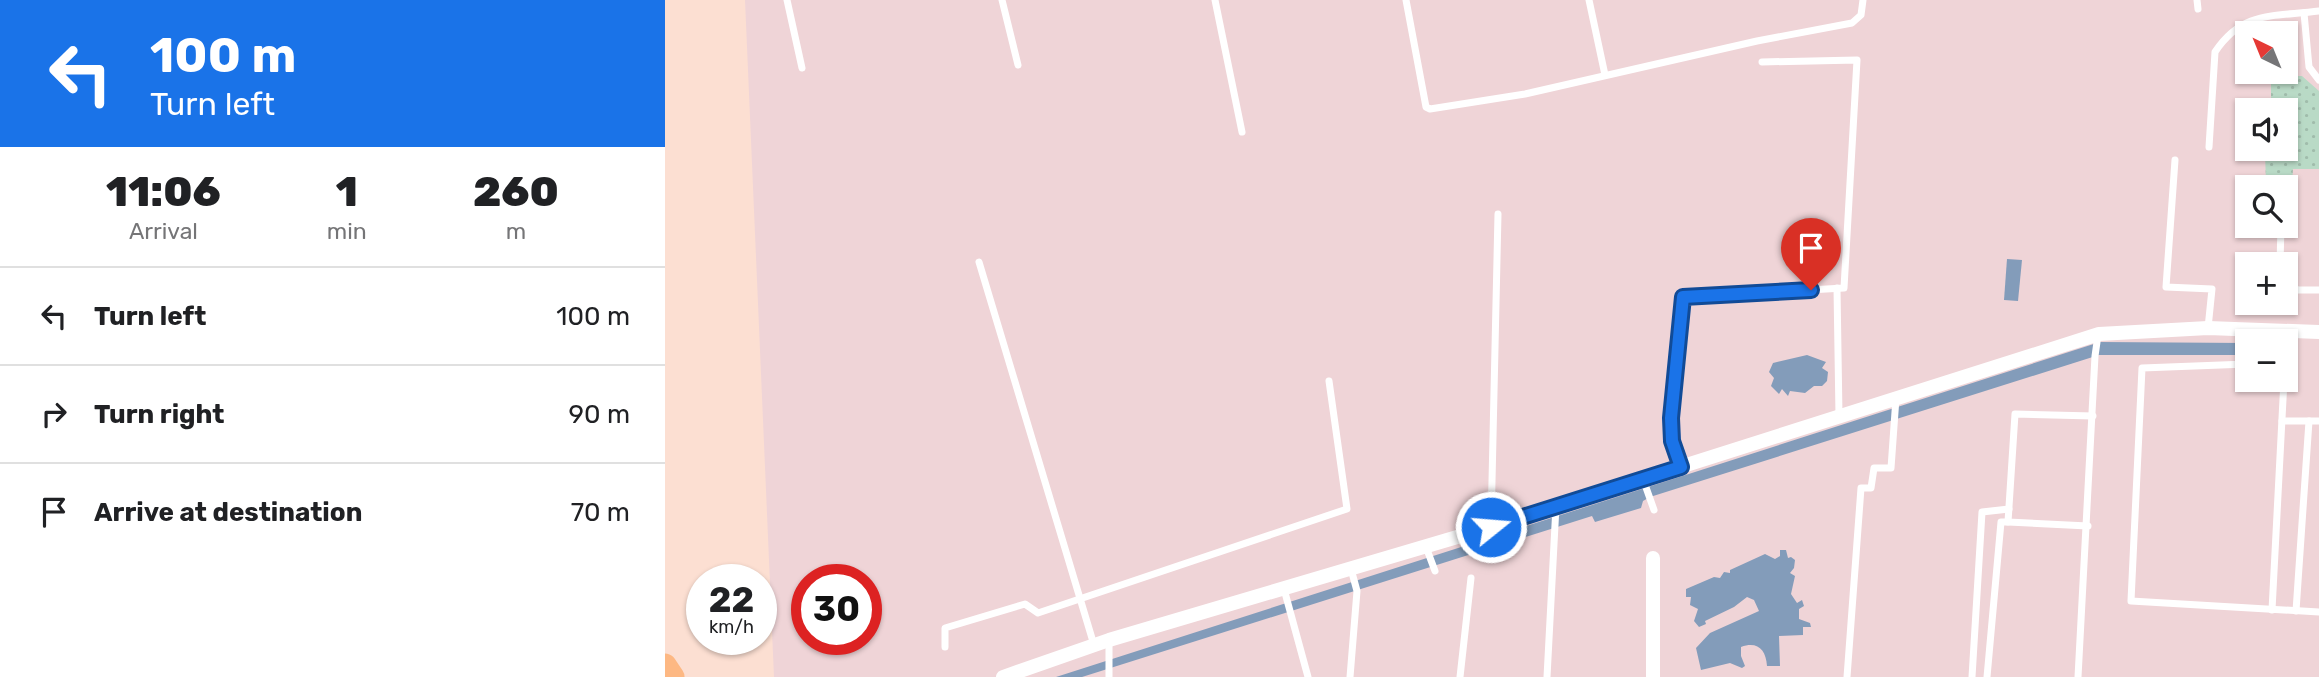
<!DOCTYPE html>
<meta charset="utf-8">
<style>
:root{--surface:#fff;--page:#f6f6f6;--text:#202124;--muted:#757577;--line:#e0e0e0}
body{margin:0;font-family:Rubik,sans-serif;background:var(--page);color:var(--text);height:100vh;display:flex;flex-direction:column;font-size:26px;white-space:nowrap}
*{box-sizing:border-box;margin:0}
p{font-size:23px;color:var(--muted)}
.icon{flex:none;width:38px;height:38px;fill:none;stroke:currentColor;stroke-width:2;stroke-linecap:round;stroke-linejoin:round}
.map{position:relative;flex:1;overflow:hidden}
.panel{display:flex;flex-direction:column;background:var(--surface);width:665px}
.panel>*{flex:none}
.banner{background:#1a73e8;color:#fff;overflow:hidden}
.needle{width:46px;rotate:317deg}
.tools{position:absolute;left:1570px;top:21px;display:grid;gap:14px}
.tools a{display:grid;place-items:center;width:63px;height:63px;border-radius:0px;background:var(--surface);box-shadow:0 2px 5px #0004;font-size:35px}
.speed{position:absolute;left:21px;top:564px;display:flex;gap:14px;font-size:35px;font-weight:700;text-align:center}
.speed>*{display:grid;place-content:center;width:91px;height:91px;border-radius:50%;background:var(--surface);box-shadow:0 2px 5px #0004;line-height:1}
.speed small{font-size:18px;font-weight:400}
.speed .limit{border:10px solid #d22;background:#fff;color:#111}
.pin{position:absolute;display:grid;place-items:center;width:60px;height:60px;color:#fff;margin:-72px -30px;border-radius:50% 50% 50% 0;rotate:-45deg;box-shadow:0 0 7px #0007}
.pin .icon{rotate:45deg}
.me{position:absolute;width:77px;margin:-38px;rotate:73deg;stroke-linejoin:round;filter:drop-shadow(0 0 5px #0008)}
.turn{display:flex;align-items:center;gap:24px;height:147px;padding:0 35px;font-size:32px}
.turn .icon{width:91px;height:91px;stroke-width:2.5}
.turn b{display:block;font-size:49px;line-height:60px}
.eta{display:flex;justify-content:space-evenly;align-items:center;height:119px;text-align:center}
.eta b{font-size:42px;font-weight:800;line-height:49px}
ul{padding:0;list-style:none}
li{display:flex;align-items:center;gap:21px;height:98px;padding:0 35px;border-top:2px solid var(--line)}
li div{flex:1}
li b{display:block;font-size:26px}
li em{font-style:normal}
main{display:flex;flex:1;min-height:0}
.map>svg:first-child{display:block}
.industrial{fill:#efd4d7;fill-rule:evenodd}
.grass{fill:url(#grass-dots)}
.water{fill:#839cba}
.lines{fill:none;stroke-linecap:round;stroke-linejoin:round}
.lane{stroke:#fff;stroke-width:7}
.street{stroke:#fff;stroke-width:14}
.primary{stroke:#fdb883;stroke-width:23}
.route-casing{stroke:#114b97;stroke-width:18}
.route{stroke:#1a73e8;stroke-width:12}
</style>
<main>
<section class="panel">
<div class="banner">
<div class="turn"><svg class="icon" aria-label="left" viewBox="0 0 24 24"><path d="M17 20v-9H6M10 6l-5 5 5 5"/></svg><div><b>100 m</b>Turn left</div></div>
</div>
<div class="eta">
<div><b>11:06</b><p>Arrival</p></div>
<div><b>1</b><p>min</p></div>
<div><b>260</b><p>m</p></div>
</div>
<ul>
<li><svg class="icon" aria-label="left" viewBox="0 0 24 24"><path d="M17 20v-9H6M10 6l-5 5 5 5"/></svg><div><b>Turn left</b></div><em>100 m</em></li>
<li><svg class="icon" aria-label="right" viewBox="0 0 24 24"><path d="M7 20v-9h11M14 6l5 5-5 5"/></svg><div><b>Turn right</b></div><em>90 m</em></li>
<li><svg class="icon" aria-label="arrive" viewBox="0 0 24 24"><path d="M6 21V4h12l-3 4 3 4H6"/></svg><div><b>Arrive at destination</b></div><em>70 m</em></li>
</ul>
</section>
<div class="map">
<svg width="1654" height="677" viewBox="0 0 1654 677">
<defs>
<pattern id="grass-dots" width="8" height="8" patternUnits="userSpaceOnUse" patternTransform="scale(1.75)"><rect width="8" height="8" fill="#b9dac6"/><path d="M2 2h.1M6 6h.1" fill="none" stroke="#a0bcab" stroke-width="1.8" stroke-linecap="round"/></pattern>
</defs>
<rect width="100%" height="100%" fill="#fcdfd2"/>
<path class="industrial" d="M80,0H1654V677H109ZM1582,33H1620V72H1582ZM1582,110H1620V149H1582ZM1582,187H1620V226H1582ZM1582,264H1620V303H1582ZM1582,341H1620V380H1582ZM142,579H201V639H142Z"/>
<path class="grass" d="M1629,76H1637L1654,91V169H1628L1627,184H1601L1600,152H1606L1607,149H1620V110H1606V79H1629Z"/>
<g class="water">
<path d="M1342,259L1357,260L1353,301L1339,300Z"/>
<path d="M1435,342L1582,343V355H1434L985,497L978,501L976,508L930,522L927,516L417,677H391Z"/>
<path d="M1142,355L1161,362L1157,368L1163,372L1162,381L1157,386H1149L1140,393L1125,391L1123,396L1117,389L1114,394L1106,386L1109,378L1104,372L1108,363Z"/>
<path d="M1115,550H1121L1123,558L1126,557L1130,560L1129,568L1125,573L1130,576L1126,594L1132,603L1137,600L1139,606L1134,609V619L1145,623L1146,627H1138V635L1114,636L1115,666H1102C1101,649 1092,641 1076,647V656L1080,666L1077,668L1065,663L1036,670L1031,648L1045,633L1094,611L1089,600L1082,597L1069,607L1040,621L1041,624L1034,627L1029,621L1033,609L1025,605L1026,597H1021V589L1049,577L1055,578L1059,572L1065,573V570L1100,554L1110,559L1115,556Z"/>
</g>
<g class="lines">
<g class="lane">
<path d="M122,0L137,68"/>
<path d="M337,0L353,65"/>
<path d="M550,0L577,132"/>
<path d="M741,0L761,107L765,109L860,94L1092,41L1187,23L1196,15L1198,0"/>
<path d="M924,0L940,75"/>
<path d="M1532,0L1533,9"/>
<path d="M1639,13L1644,67L1654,80"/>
<path d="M1544,147L1550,52C1578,10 1609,17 1654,11"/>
<path d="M1510,160L1501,287L1547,289L1543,328"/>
<path d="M314,262L429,645"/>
<path d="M1615,264L1616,226"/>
<path d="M1620,276L1632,290H1654"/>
<path d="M1172,288L1174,416"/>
<path d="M1582,364L1477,368L1466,601L1654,612"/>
<path d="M1617,421H1654"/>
<path d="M1015,466L1007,441L1006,418L1018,297L1179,288L1192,60L1097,62"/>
<path d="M978,479L989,510"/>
<path d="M826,526L833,214"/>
<path d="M1423,526L1343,522L1350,414L1428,416"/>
<path d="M761,547L770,571"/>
<path d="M619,589L643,677"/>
<path d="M1607,610L1619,380"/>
<path d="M1631,611L1644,421"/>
<path d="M444,640V677"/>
<path d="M280,647V628L360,604L373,613L682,509L664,381"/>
<path d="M685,677L692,591L686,569"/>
<path d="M795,677L806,578"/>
<path d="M882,677L891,506"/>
<path d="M1182,677L1196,488H1206L1209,468H1226L1231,398"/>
<path d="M1307,677L1317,512L1344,509"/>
<path d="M1322,677L1336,522H1343"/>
<path d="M1413,677L1430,356L1433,335"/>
</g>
<g class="street">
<path d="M988,558V677"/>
<path d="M338,677L444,640L826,527L1434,334L1543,328L1654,332"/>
</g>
<path class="primary" d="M0,665L8,677"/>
</g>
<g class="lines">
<defs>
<path id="route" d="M826,527L1016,467L1007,441L1006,418L1018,297L1146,290"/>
</defs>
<use href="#route" class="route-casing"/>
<use href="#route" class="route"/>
</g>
</svg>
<div class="tools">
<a><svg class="needle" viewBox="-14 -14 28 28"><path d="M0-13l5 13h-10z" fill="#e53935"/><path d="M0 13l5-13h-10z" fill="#757577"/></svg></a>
<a><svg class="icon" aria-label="sound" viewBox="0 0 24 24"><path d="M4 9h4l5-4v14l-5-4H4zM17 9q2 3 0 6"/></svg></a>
<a><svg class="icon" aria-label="search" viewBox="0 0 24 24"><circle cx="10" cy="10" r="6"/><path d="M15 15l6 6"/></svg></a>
<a>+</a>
<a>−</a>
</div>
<div class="speed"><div>22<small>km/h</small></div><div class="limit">30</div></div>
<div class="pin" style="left:1146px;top:290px;background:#d93025"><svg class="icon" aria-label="arrive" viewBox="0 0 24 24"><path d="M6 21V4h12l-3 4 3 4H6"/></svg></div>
<svg class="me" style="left:826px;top:527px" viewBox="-20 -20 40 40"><circle r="17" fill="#1a73e8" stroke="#fff" stroke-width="3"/><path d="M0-11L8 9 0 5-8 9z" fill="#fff"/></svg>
</div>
</main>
